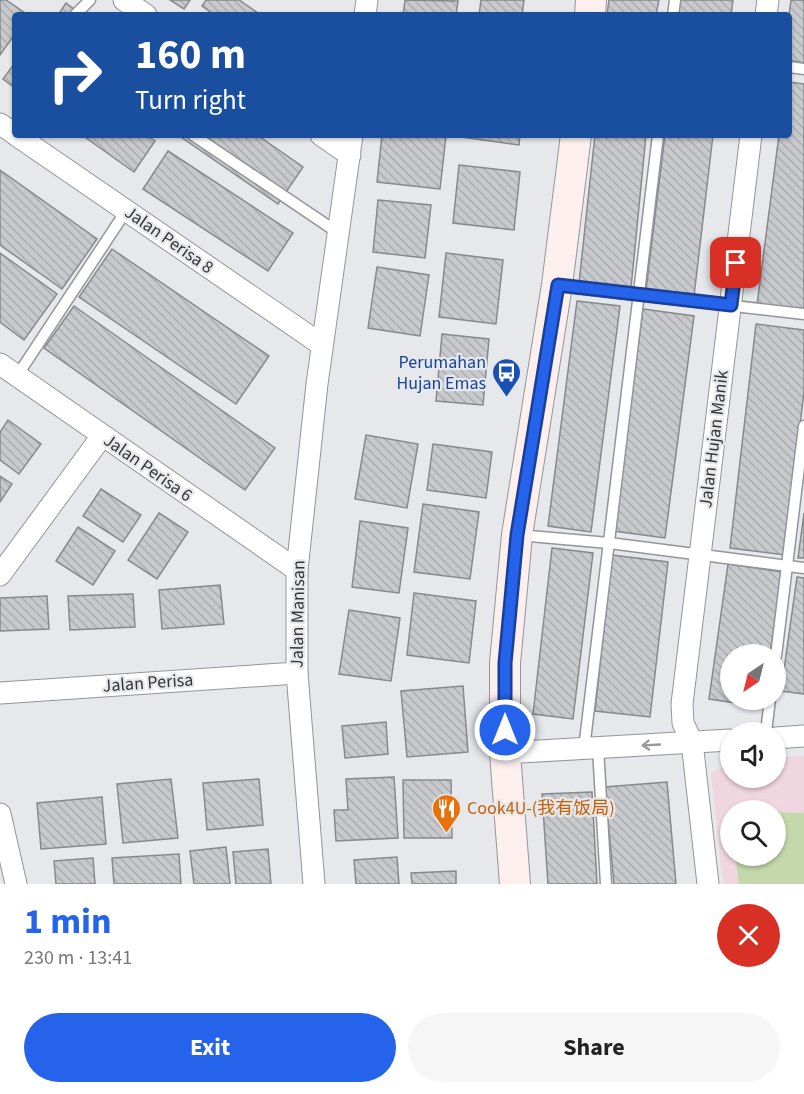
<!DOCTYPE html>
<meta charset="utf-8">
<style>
:root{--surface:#fff;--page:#f6f6f6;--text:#222;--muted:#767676;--accent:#2563eb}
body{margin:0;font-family:"Source Sans 3","Noto Sans SC",sans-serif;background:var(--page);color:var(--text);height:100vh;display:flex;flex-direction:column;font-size:22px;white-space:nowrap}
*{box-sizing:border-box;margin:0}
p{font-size:20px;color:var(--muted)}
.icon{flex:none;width:33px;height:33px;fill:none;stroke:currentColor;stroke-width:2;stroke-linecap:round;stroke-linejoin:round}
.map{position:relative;height:884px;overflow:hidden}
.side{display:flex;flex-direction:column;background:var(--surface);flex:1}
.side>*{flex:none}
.top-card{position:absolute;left:12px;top:12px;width:780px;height:126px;border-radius:6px;box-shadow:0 2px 4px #0004;background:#1a4fa0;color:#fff;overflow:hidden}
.needle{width:39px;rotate:215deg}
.fabs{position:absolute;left:720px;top:644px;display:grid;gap:12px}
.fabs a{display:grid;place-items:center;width:66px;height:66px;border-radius:50%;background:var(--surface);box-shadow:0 2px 4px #0004;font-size:30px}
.pin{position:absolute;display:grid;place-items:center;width:51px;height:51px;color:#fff;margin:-26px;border-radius:12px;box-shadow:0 3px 9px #0006}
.me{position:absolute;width:66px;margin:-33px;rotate:0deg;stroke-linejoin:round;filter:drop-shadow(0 0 4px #0008)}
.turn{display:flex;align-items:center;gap:21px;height:126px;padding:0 24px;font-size:27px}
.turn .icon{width:78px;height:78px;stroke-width:2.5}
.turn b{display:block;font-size:42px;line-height:51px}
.round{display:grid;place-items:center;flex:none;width:63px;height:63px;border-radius:32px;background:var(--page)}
.summary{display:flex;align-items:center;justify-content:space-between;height:102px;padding:0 24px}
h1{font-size:36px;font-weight:700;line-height:45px;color:var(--accent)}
.button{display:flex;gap:12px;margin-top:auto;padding:12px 24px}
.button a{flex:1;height:69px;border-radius:36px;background:var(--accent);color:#fff;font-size:24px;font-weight:700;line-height:69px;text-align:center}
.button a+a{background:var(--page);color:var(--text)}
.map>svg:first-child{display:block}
.education{fill:#f0d6de;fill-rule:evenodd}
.garden{fill:#c4d8ab}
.building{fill:url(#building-back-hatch);stroke:#88898c;stroke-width:1.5}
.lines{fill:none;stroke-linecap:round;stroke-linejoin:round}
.lane-casing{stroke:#949599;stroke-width:13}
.street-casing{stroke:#949599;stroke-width:23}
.secondary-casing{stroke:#949599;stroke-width:32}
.lane{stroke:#fff;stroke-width:10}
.street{stroke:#fff;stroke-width:21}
.secondary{stroke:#fcefee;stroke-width:30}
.oneway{stroke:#9a9a9b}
.route-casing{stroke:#184099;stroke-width:15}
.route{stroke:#2563eb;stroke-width:10}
.labels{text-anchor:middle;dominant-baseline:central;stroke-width:4.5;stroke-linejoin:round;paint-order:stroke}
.street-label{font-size:18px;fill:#353637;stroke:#e7e8ec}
.transit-label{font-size:18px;fill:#164399;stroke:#e7e8ec;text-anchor:end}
.food-label{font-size:18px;fill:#c56008;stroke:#e7e8ec;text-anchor:start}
</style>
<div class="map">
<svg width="804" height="884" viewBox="0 0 804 884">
<defs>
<pattern id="building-back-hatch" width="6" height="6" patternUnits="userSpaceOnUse" patternTransform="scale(1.5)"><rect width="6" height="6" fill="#c8c9cd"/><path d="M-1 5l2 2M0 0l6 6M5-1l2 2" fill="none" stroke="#acadb1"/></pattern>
</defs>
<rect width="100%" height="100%" fill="#e7e8ec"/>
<path class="education" d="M804,756V884H723L711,774L730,761V777H776V758ZM730,810H776V855H730Z"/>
<path class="garden" d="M776,812L804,813V884H739L735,855H776Z"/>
<g class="building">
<path d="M0,0H6L28,15H15V34L0,55Z"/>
<path d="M170,0H190L184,9Z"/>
<path d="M206,0H239L261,15H215L202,6Z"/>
<path d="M405,0L458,1L456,15H403Z"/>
<path d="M481,0H524L522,15H479Z"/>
<path d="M609,0H659L656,15H607Z"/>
<path d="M680,0H733L731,15H678Z"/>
<path d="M791,0H804V63L789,60V15Z"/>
<path d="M66,3L82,15H58Z"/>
<path d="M15,63V88L3,79Z"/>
<path d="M789,82L804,84V311L757,305L779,135H789Z"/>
<path d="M82,135H146L155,141L134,172Z"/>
<path d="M178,135H257L303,167L278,204Z"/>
<path d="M382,135L446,136L440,189L377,182Z"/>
<path d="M462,135H520L519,145L462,137Z"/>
<path d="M595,135H646L631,288L579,283Z"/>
<path d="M665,135H713L694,296L646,290Z"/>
<path d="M168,151L293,233L268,271L143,189Z"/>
<path d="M459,165L520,172L514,230L453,223Z"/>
<path d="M0,170L97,239L62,289L0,245Z"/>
<path d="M378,200L431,205L425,258L373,252Z"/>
<path d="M112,249L269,356L236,404L79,297Z"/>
<path d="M0,253L57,294L24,340L0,322Z"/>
<path d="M446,253L503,260L496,324L439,317Z"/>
<path d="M377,267L429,275L420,336L368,328Z"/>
<path d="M577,301L620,306L591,532L548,526Z"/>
<path d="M74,306L275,448L245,490L44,348Z"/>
<path d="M643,309L694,316L665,538L614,531Z"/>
<path d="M756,324L804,330V391L785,555L730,548Z"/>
<path d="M442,334L489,339L483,405L436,401Z"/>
<path d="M8,420L41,444L19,474L0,460V432Z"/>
<path d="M366,435L418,444L407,508L355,499Z"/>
<path d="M433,444L492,452L486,498L427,490Z"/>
<path d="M0,476L12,484L0,502Z"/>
<path d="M101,489L141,515L123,542L83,516Z"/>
<path d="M423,504L479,512L470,579L414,572Z"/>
<path d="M159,513L188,532L157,579L128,560Z"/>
<path d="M804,513V558H798Z"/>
<path d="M360,521L408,528L399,593L352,587Z"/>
<path d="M78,527L115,551L93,585L56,561Z"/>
<path d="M552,548L593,553L573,719L533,714Z"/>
<path d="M612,555L668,562L650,717L595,711Z"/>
<path d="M728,564L782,572L770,654H730V699H764L763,707L709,699Z"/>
<path d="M797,577L804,578V694L781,691Z"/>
<path d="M220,585L224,624L162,629L159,590Z"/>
<path d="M414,593L476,601L469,663L407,655Z"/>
<path d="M133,594L135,627L70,630L68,596Z"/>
<path d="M47,596L49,629L0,631V598Z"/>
<path d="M349,610L400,618L391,681L339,674Z"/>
<path d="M463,686L468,752L407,757L401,691Z"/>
<path d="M386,722L388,754L345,758L342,726Z"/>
<path d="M394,777L398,838L336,841L334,810H348L346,779Z"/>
<path d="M171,779L178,838L123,843L117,784Z"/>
<path d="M259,779L263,825L207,830L203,783Z"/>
<path d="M403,780H451L452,838H404Z"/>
<path d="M667,782L676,884H614L605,787Z"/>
<path d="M592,792L597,884H548L542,794Z"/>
<path d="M102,797L106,844L41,849L37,803Z"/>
<path d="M226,847L230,884H194L190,851Z"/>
<path d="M268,849L271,884H236L233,852Z"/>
<path d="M179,854L181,884H114L112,858Z"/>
<path d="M397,857L399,884H356L354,860Z"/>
<path d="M93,858L95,884H56L54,861Z"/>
<path d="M456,871V884H412L411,873Z"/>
</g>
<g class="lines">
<defs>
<g id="lane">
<path d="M75,15L90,0"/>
<path d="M673,15L675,0"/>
<path d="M789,67L804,69"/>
<path d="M193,135L337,232"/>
<path d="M560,286L804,314"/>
<path d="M17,376L126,211"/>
<path d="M518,535L609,543L804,568"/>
<path d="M776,656L804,426"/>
<path d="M766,732L770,699"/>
<path d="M598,748L606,884"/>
<path d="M584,749L658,135"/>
</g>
<g id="street">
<path d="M124,0L146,15"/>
<path d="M365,15L367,0"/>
<path d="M766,15L768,0"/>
<path d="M0,124L15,134"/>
<path d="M16,135L322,345"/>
<path d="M321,135L350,155"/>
<path d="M0,364L297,570"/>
<path d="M0,575L102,436"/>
<path d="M0,693L297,673"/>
<path d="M776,738L804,736"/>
<path d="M505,753L730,740"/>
<path d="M0,814L16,884"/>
<path d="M314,884L297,673V570L317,384L352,135"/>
<path d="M708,884L692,742L683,723L682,704L751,135"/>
</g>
<g id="secondary">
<path d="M590,15L591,0"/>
<path d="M515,884L505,753V663L517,535L557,285L576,135"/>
</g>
</defs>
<use href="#lane" class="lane-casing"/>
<use href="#street" class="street-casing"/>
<use href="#secondary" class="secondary-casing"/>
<use href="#lane" class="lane"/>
<use href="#street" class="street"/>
<use href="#secondary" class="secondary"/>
</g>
<defs><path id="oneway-shaft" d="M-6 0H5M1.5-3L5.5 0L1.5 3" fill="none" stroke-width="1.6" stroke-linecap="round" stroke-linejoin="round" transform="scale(1.5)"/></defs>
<use class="oneway" href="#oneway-shaft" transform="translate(651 745) rotate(177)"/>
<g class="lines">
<defs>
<path id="route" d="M505,730V663L517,535L558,285L731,305L736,263"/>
</defs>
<use href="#route" class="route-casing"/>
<use href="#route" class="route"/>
</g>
<defs>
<symbol id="bus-pin" viewBox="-11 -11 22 30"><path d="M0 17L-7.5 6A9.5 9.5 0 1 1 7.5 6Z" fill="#1a4fb4" stroke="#e7e8ec"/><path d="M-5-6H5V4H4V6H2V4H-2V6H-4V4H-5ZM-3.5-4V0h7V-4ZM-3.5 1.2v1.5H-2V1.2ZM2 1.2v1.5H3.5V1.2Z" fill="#fff"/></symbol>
<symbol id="restaurant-pin" viewBox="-11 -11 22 30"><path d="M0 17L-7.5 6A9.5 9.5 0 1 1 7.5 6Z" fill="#e8710a" stroke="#e7e8ec"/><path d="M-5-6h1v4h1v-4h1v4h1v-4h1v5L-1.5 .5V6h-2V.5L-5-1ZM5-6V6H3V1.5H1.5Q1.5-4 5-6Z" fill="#fff"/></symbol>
</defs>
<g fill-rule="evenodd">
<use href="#bus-pin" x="490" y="356" width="33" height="45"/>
<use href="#restaurant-pin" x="430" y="792" width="33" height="45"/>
</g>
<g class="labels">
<g class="street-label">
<text transform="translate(169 240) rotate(35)">Jalan Perisa 8</text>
<text transform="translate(714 439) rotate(-83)">Jalan Hujan Manik</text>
<text transform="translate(148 468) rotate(35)">Jalan Perisa 6</text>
<text transform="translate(298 614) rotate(-89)">Jalan Manisan</text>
<text transform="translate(148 683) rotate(-4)">Jalan Perisa</text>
</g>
<g class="transit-label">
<text x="486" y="362">Perumahan<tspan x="486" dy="21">Hujan Emas</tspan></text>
</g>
<g class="food-label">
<text x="467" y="808">Cook4U-(我有饭局)</text>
</g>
</g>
</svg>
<div class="fabs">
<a><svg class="needle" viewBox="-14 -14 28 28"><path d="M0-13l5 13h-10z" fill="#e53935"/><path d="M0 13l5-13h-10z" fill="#767676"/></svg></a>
<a><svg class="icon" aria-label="sound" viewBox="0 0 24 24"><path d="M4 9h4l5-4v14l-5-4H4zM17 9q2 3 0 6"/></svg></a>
<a><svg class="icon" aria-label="search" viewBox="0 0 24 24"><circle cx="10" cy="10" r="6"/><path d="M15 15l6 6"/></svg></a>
</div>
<div class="pin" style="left:736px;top:263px;background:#d93025"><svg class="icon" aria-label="arrive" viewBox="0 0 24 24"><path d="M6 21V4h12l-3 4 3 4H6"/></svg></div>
<svg class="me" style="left:505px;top:730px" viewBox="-20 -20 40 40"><circle r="17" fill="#2563eb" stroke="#fff" stroke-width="3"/><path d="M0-11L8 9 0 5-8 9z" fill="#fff"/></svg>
<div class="top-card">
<div class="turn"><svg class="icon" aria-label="right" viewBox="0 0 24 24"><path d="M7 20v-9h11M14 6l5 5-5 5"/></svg><div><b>160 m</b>Turn right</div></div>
</div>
</div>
<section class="side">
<div class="summary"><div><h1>1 min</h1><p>230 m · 13:41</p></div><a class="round" style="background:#d93025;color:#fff"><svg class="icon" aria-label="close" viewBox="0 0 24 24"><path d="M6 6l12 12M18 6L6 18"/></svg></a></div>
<div class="button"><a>Exit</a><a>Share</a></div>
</section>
